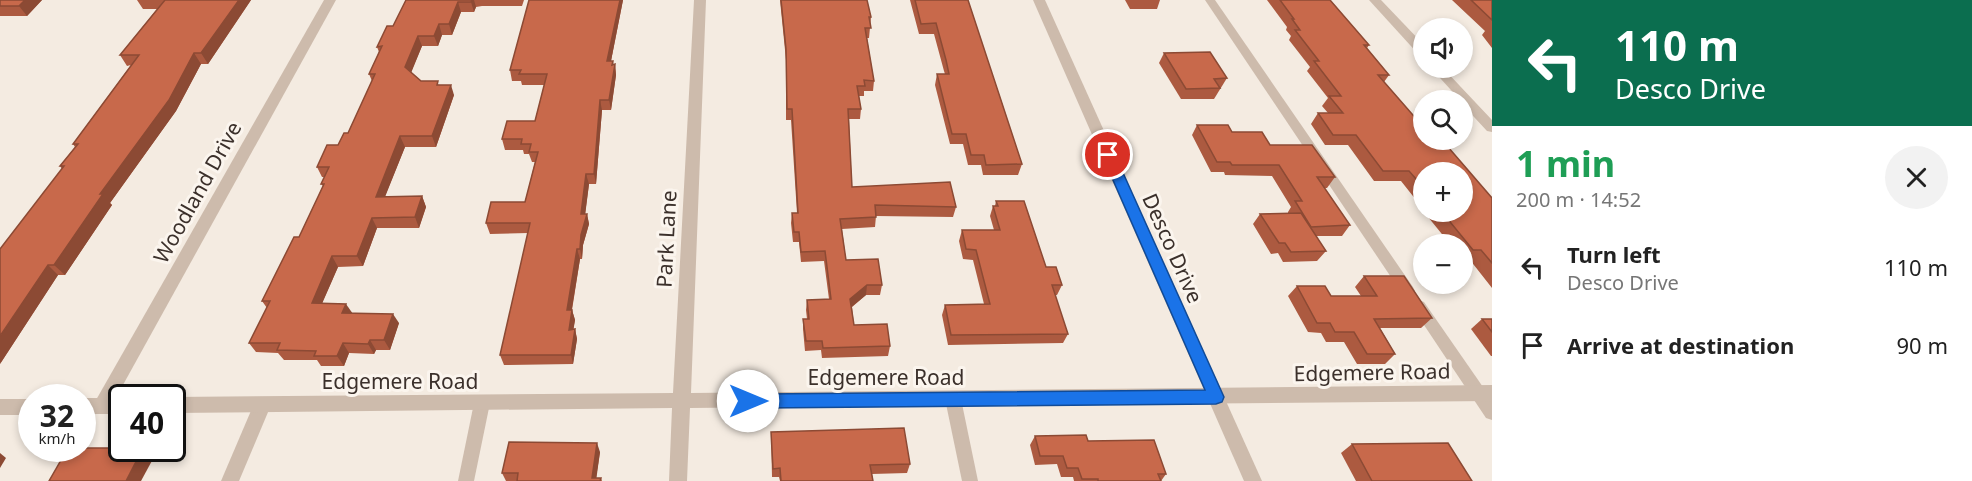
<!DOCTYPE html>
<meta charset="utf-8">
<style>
:root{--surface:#fff;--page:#f2f2f2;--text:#222;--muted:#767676}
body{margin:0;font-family:"Noto Sans",sans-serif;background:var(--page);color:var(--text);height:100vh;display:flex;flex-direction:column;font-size:22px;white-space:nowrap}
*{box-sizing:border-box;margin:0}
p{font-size:20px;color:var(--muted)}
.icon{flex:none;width:33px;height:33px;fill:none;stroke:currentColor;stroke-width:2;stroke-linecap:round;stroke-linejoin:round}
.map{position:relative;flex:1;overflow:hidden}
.panel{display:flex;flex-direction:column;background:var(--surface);width:480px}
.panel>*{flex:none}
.hud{background:#0b6e4f;color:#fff;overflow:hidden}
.fabs{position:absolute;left:1413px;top:18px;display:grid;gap:12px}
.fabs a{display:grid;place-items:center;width:60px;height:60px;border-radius:50%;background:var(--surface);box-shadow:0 3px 9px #0003;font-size:30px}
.speed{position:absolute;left:18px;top:384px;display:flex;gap:12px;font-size:30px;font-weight:700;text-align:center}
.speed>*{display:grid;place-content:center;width:78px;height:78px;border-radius:50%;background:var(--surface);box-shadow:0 3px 9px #0003;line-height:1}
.speed small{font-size:15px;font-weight:400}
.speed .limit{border:3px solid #111;border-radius:9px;background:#fff;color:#111}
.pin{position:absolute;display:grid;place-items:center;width:51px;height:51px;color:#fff;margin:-26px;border:3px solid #fff;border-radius:50%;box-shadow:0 2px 6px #0007}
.me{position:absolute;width:66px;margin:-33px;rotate:90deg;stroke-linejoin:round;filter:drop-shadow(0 0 4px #0008)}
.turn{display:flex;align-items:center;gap:21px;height:126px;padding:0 24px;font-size:27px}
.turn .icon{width:78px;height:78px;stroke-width:2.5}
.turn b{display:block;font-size:42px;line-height:51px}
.round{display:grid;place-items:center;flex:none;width:63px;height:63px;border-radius:32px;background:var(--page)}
.summary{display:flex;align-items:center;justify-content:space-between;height:102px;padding:0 24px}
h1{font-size:36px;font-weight:700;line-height:45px;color:#1e9e55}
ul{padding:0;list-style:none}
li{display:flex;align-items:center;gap:18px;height:78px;padding:0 24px}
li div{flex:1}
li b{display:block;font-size:22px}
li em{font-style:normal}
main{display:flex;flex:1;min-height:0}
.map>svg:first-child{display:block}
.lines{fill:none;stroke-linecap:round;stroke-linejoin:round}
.service{fill:#cdbbac;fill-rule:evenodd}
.minor{fill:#cdbbac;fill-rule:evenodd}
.tertiary{fill:#cdbbac;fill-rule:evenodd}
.wall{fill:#ac5a40}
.shaded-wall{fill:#8c4a34}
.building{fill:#c8694b;stroke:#8c4a34;stroke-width:1.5}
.route{fill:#1a73e8;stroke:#114b97;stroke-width:1.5}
.labels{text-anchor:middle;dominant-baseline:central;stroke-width:6;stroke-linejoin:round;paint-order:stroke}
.street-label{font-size:21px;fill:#3b302b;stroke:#fbf5ee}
</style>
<main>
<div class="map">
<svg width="1492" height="481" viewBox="0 0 1492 481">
<rect width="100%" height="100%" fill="#f4ebe1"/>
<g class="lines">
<g class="service">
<path d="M1205,0H1215L1413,287L1415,291L1413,295H1403Z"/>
<path d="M1419,300L1424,302L1492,400V420L1486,418L1414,310L1412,306L1414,302Z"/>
<path d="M953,392L959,394L961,399L978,481H962L945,399L947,394Z"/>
<path d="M482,396L488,398L490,403L474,481H458L474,403L476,398Z"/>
</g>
<g class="minor">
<path d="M324,0H336L108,412L102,414L96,412L93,406L96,400Z"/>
<path d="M1033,0H1045L1262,481H1244Z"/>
<path d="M1369,0H1381L1424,45V57L1420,56Z"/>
<path d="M1431,68H1443L1492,120V132L1487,131L1462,104V100H1460Z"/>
<path d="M262,397L268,399L271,405L239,481H221L256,399Z"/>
</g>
<g class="tertiary">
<path d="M694,0H706L691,393L1492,385V401L690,408L687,481H669L672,408L172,413V397L673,393Z"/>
<rect x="82" y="398" width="40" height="16"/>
<rect x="0" y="399" width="32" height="16"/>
</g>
</g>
<g class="wall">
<path d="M0,0H42L27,16H0Z"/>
<path d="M137,0H251L208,64H201L176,111L110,203L112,205L65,275H58L0,364L62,169L60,166L75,147L73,144L131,65L127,66L120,55L157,9H143Z"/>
<path d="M406,0H524L522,6H482L476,7L474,12H461L452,35H442L438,46H422L411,72L421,81L440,85L454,95L436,147H405L385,196H422L426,207L419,228H377L363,266L338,267L322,303L352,313L399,323L390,350H376L374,354L349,353L344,366H321L317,360H284L278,353L256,352L249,343L267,308L262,301L299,237L323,186L321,184L325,177H322L317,167L338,145L348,133L372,81L369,74L379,52L377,47L393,26Z"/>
<path d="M529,0H623L611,61H613V64H615L616,75L611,110H602L596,184H589L585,214H587L589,224L583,245L582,259H580L572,310L575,320L573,330L575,329L577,339L573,364L504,365L500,355L528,233L490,234L486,223L525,202L535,162H532L529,154H524L523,150H505L502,139L535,121L544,85H522L521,81H512L510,70Z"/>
<path d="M780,0H867L871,17L869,38H867L874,81L873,91H864V96H859L861,109L860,119H849L852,187L956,207L953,217L876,216L875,227L842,229L846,260L882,285L880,295H866L852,307L854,325L890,346L888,356L822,358L821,350L805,351L803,329V319H807L806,310L807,300L829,299L824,261L801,262L799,242H793L791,223L792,213H797L791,120H786V60Z"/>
<path d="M910,0H968L1022,164L1018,175H983L981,165H968L963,144H950L935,85L937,74H945L944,71L934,34H919Z"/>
<path d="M1125,0H1160L1157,9H1130Z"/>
<path d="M1267,0H1330L1369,45L1367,48L1389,75L1384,82L1419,122L1492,198V288L1470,260H1463L1462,244H1450L1424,212H1462L1424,172V210L1401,181H1374L1348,145H1325L1311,124L1318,113H1328L1322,106L1328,98L1307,71L1310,67L1289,40L1291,36L1286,30L1287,27Z"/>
<path d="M1452,0H1492V48L1482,35L1485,31Z"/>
<path d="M1164,53L1227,78L1214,99H1181L1159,63Z"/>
<path d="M1197,125L1232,132L1270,145L1335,177L1327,188H1324L1350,225L1342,236H1316L1326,251L1317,261L1283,262L1278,253L1271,254L1253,224L1260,214L1288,213V212L1291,207L1272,176L1225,175L1224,172H1211L1192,135Z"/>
<path d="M996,201L1046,267L1062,285L1057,295H1055L1068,334L1063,343L948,345L942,315L945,305L984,304L973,260L963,259L959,241L962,230H994L990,216L993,206H995Z"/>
<path d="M1364,276L1432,318L1421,328H1380L1395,354L1385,364H1357L1344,342H1326L1321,333L1308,332L1288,296L1297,286L1331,296H1361L1355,287Z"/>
<path d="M1482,319H1492V356H1491L1471,329Z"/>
<path d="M771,432L910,464L907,473L872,474L873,481H780L779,477H772Z"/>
<path d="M1035,436L1088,441L1166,474L1161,481H1074L1073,477H1061L1057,464L1035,465L1030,445Z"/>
<path d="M1352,444L1472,481H1356L1341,453Z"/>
<path d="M600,452L596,478H601L602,481H506L502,473Z"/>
</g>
<g class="shaded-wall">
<path d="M25,0H42L27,16L19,6Z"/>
<path d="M239,0H251L208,64L201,53Z"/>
<path d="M472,0H474L476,7L474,12L471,2Z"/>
<path d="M620,0H623L609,71L607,61Z"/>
<path d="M458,2L461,12L452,35L449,24Z"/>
<path d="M439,24L442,35L438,46L434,36Z"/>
<path d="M418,36L422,46L409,78L405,67Z"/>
<path d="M194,53L201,64L176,111L110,203L112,205L65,275L54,265L100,194Z"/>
<path d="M613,61L614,69L615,64L616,75L611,110L609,100Z"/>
<path d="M451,85L454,95L436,147L432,136Z"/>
<path d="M600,100L602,110L596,184L594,174Z"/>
<path d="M400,136L405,147L381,207L376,197Z"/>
<path d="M586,174L589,184L584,224L581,214Z"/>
<path d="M422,196L426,207L419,228L415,217Z"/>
<path d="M587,214L589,224L583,245L582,259L580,249L581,235Z"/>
<path d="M372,218L377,228L363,266L357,256Z"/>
<path d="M577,249L580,259L570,320L567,310Z"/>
<path d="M332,256L338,267L318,313L312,303Z"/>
<path d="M48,265L58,275L0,364V336Z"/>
<path d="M867,285L866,295L849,309L850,299Z"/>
<path d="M346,304L353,314L342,313Z"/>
<path d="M572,310L575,320L572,339L569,330Z"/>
<path d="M393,314L399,323L390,350L384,340Z"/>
<path d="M575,329L577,339L573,364L571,355Z"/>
<path d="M370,340L376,350L374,354L368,344Z"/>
<path d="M343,343L349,353L344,366L337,356Z"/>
<path d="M597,443L600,452L596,481L592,478Z"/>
<path d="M143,448L154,457L141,481H126Z"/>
<path d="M0,453L6,458L0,468Z"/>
</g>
<g class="building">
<path d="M0,0H25L19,6H0Z"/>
<path d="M165,0H239L201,53H194L169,100L100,194H103L54,265H48L0,336V249L64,166H60L78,144H73L139,55H120Z"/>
<path d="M406,0H472L471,2H458L449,24H439L434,36H418L405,67L421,81H438L437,85H451L432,136H400L376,197L422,196L415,217L372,218L357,256H332L312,303L346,304L342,313L393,314L384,340H370L368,344L343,343L337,356H314L316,351L277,350L280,343H249L270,301H262L294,237H299L324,184H321L329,167H317L327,145H338L344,133H348L375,74H369L382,46L377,47L387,26H393Z"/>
<path d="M529,0H620L607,61H613L612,65L615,64L609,100H600L594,174H586L581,214H587L581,235L580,249H577L567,310H572L569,330L575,329L571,355H500L530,223H486L491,202H525L538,152H529L531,144H521L522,139H502L507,121H535L547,74H519L521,70H510Z"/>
<path d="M781,0H867L871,17H869L871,28H865L874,81L864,80L865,86H857L861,109H848L852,187L950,182L956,207L875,205L876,217L840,219L846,260L878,259L882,285H867L850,299L854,325L887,324L890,346L823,348L822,341H806L803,319H809L807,300L831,299L825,251L801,252L799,232H794L792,213H798L792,109H787L786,49Z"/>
<path d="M915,0H968L1022,164L986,165L984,155H971L966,134H952L937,74H949L946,60L936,23L921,24Z"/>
<path d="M1280,0H1330L1369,45H1364L1389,75H1378L1419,122H1424V140H1442L1492,198V263L1481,250H1473L1442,212H1462V172H1424V188L1409,171H1383L1356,135H1333L1318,113H1343L1329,96H1341L1314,61H1319L1295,30H1300L1292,19H1294Z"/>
<path d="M1471,0H1492V20Z"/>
<path d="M1210,52L1227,78L1214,79L1220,88L1186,89L1164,53Z"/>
<path d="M1197,125H1228L1232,132H1262L1270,145H1312L1335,177H1317L1350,225L1311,227L1295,201H1302L1279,165H1232L1230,162H1217Z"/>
<path d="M996,201H1024L1046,267H1056L1062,285H1052L1068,334L951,335L945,305L990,304L976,250L966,249L962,230H1000L993,206H998Z"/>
<path d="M1301,213L1326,251L1291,252L1285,243H1279L1260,214Z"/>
<path d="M1364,276H1404L1432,318L1374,319L1395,354H1367L1354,332H1335L1330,323H1317L1297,286H1325L1331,296H1377Z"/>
<path d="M1482,319H1492V332Z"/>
<path d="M904,428L910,464L870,465L873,481H781L780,468L773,469L771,432Z"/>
<path d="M1086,435L1088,441L1154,440L1166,474H1158L1161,481H1098V479H1082L1078,468H1067L1063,456H1040L1035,436Z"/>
<path d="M509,442L597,443L592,478H601L600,481H517L518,473H502Z"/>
<path d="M1448,443L1472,481H1372L1352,444Z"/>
<path d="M68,448H143L126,481H49Z"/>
</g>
<path class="route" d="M1108,151L1115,155L1224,397L1222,402L1216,404L748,408L743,406L741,401L743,396L748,394L1205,390L1102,155Z"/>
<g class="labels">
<g class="street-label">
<text transform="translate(197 192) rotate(-61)">Woodland Drive</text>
<text transform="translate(666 239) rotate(-87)">Park Lane</text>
<text transform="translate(1173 248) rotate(66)">Desco Drive</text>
<text transform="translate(1372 372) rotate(-1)">Edgemere Road</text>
<text x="886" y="377">Edgemere Road</text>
<text x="400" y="381">Edgemere Road</text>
</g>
</g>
</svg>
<div class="fabs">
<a><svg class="icon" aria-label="sound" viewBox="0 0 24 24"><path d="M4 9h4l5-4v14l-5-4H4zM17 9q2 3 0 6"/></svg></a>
<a><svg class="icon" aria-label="search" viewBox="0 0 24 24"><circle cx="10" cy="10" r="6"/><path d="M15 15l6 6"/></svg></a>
<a>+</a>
<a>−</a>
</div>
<div class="speed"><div>32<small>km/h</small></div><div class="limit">40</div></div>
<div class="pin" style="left:1108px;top:155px;background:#d93025"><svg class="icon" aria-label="arrive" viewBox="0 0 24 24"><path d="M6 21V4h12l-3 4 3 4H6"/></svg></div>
<svg class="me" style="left:748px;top:401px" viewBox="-20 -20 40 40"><circle r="19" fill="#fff"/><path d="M0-13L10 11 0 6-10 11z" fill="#1a73e8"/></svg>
</div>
<section class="panel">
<div class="hud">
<div class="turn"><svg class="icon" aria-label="left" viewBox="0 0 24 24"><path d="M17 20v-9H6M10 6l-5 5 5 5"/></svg><div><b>110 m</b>Desco Drive</div></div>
</div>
<div class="summary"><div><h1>1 min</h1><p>200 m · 14:52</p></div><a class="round"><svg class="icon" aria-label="close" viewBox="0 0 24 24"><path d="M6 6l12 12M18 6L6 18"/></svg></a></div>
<ul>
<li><svg class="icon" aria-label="left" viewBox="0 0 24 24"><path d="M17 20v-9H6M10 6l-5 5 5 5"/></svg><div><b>Turn left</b><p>Desco Drive</p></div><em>110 m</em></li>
<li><svg class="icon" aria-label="arrive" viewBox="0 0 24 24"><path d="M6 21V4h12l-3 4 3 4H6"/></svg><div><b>Arrive at destination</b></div><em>90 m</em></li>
</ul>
</section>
</main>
